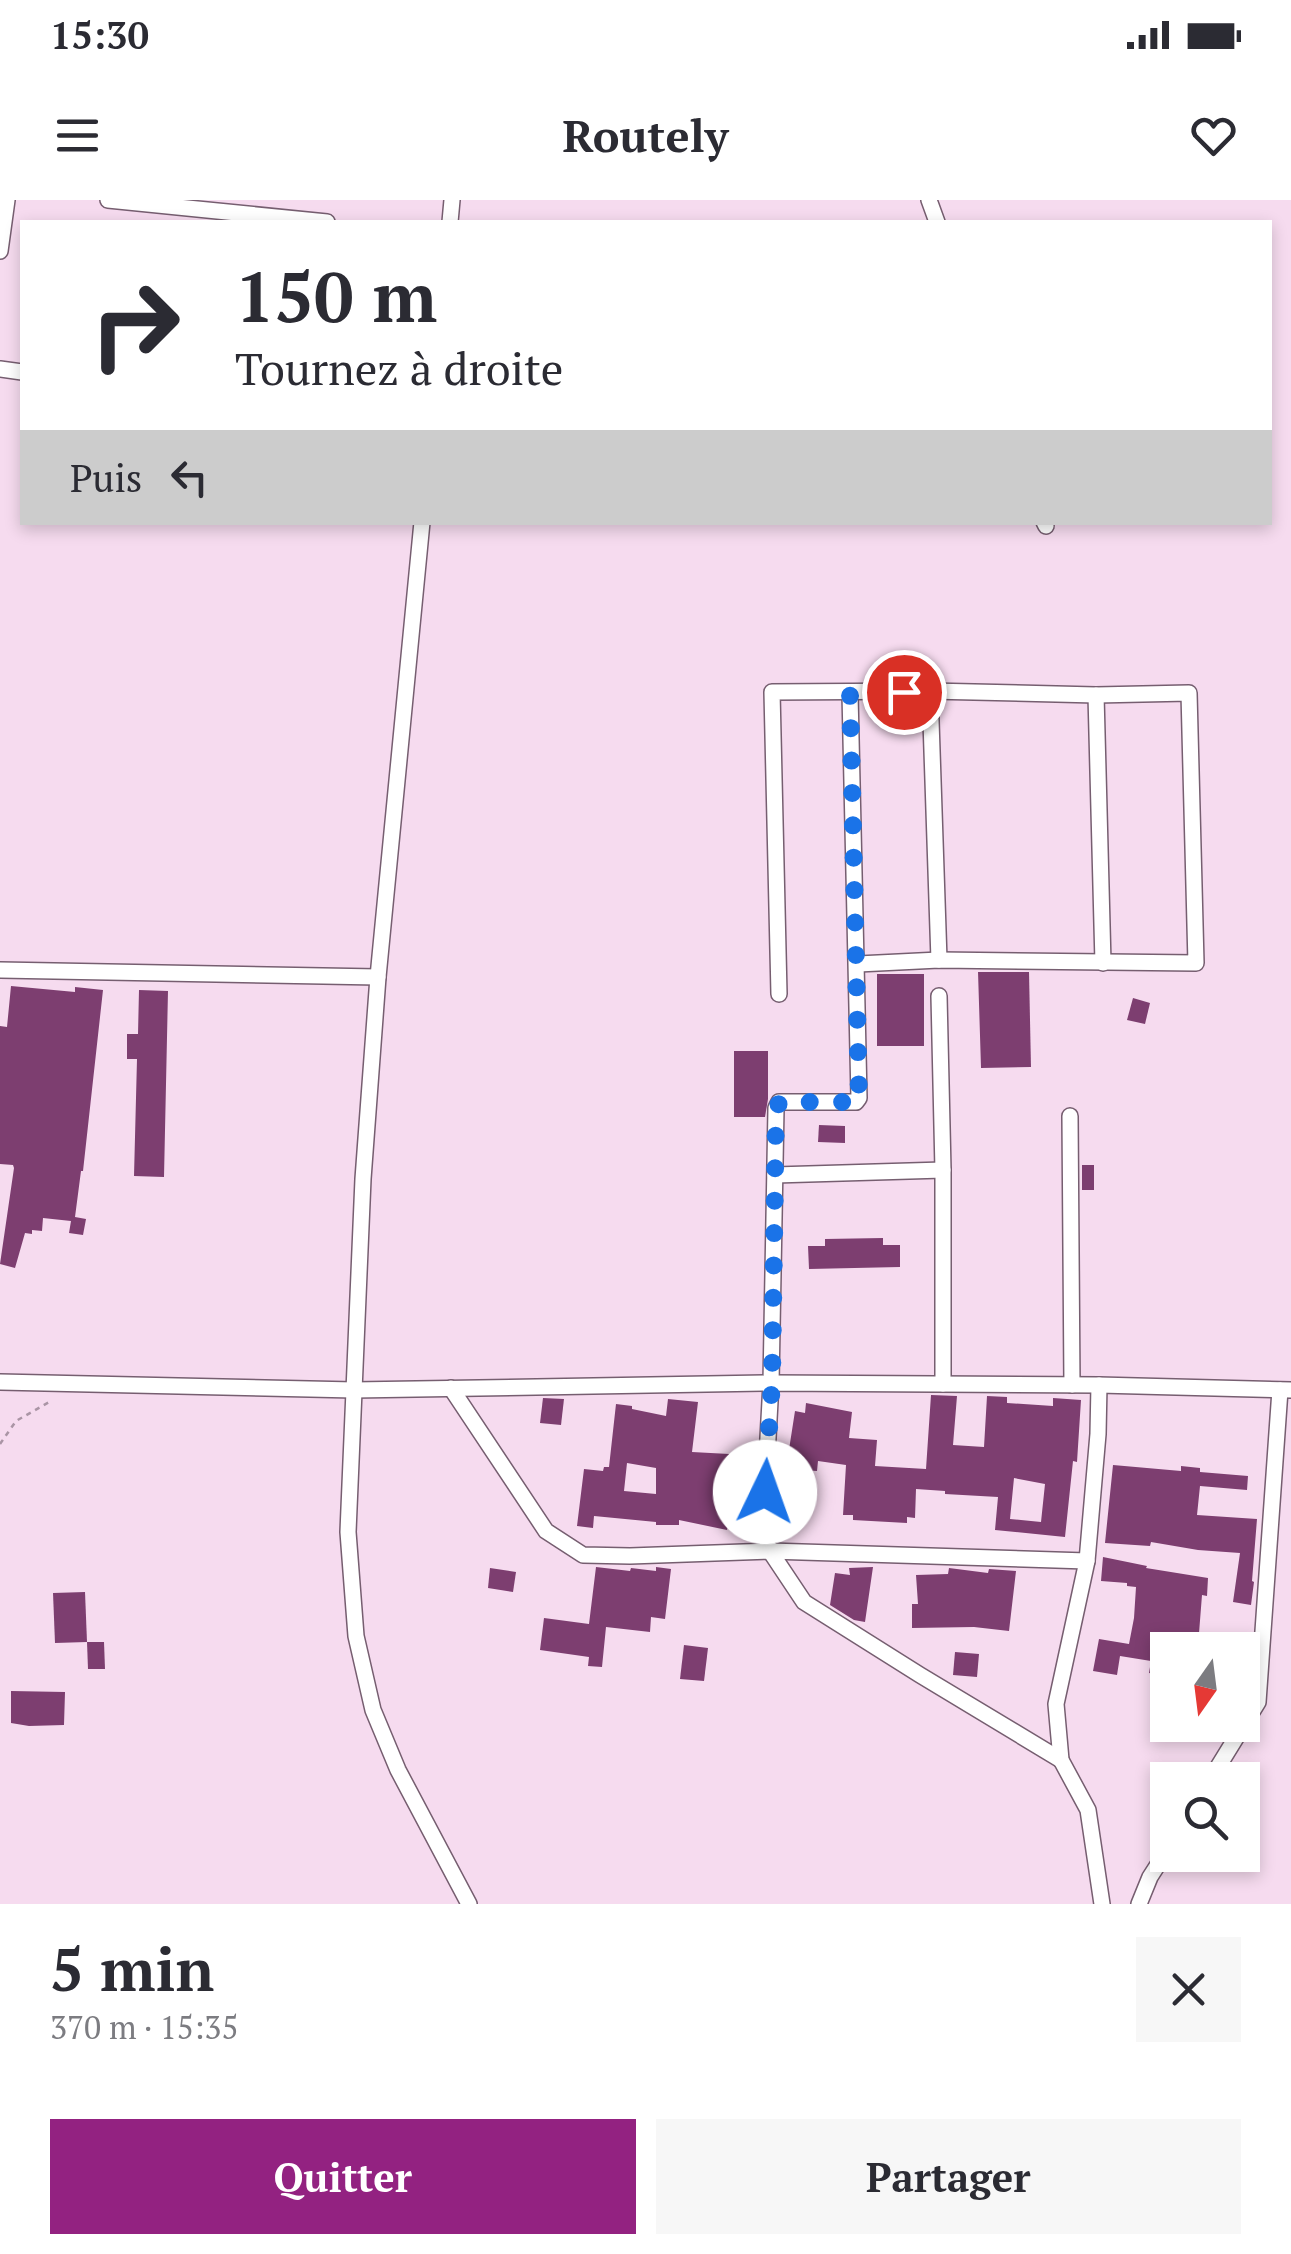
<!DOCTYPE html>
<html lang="fr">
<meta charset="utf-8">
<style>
:root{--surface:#fff;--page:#f7f7f7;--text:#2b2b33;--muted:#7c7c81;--accent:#932281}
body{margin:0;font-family:"PT Serif",serif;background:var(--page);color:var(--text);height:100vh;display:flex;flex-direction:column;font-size:38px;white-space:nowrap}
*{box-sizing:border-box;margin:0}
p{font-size:32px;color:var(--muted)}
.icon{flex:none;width:55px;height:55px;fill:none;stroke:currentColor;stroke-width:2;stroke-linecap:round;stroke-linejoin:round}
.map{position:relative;height:1704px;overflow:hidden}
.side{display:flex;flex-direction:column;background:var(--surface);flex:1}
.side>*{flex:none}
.guide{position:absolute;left:20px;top:20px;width:1252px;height:305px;border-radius:0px;box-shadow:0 5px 15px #0003;background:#fff;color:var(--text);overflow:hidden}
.needle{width:65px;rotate:194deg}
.fabs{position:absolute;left:1150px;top:1432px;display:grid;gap:20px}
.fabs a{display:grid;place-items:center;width:110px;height:110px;border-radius:0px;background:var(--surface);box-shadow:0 5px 15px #0003;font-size:50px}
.pin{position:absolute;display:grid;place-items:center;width:85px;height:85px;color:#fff;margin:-42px;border:5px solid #fff;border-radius:50%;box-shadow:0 2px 10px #0007}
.me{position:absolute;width:110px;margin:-55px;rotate:3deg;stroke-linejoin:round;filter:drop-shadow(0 0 8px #0008)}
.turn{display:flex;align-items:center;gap:35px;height:210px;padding:0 50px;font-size:45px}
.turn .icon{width:130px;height:130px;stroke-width:2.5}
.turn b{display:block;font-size:70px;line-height:85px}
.then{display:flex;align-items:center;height:95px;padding:0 50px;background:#0003;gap:20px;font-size:38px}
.round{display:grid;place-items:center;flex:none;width:105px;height:105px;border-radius:0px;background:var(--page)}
.summary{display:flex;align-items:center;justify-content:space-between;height:170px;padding:0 50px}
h1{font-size:60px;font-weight:700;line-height:75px}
.cta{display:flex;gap:20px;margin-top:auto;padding:20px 50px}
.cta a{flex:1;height:115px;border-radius:0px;background:var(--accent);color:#fff;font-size:40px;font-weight:700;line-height:115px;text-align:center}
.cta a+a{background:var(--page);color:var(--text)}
.status{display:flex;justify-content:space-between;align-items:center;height:70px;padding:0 50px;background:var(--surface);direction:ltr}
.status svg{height:28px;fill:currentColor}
header{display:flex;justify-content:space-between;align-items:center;height:130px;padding:0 50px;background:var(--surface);font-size:45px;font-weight:700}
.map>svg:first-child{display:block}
.building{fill:#7d3e70;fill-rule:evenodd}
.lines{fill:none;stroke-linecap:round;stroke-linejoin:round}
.minor-casing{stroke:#765e70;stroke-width:18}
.path{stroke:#aa95a5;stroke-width:2.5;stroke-dasharray:5 5;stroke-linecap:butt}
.minor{stroke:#fff;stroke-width:15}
.route{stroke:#1a73e8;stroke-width:18;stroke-dasharray:0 32.4}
</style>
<div class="status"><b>15:30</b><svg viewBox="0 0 49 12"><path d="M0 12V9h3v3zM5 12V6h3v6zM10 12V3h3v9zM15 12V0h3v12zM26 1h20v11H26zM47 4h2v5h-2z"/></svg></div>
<header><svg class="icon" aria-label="menu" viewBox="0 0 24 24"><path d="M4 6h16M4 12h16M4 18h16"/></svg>Routely<svg class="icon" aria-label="heart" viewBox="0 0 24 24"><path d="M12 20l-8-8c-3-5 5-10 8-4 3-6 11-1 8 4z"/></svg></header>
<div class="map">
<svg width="1291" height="1704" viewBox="0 0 1291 1704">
<rect width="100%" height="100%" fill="#f6dbef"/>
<g class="building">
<path d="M978,772H1029L1031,867L981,868Z"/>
<rect x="877" y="774" width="47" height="72"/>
<path d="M11,786L75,792V787L103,790L83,971H81L75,1017L86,1019L83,1035L69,1033L71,1021L43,1018L42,1031L32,1030V1034L25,1033L15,1068L0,1064L14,968L13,965L0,964V826L7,827Z"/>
<path d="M139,790L168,791L164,977L134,976L137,859H127V834H138Z"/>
<path d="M1133,798L1150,803L1145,824L1127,820Z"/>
<path d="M734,851H768V899L765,917H734Z"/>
<path d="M819,925L845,926V943L818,942Z"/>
<rect x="1082" y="965" width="12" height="25"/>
<path d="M883,1038V1045H900V1067L809,1069L808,1046H825V1039Z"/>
<path d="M931,1195L957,1196L953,1245L984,1247L987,1196L1007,1197V1203L1053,1206V1198L1081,1200L1077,1262L1073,1261L1065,1337L995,1330L998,1297L945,1294V1291L916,1289L915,1318L907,1317V1323L853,1320V1315H843L846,1265L818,1261L817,1271L786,1269L795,1211L805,1213L806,1203L852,1212L849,1238L877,1240L875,1266L926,1269ZM1014,1278L1045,1284L1041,1322L1010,1319Z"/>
<path d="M543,1198L564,1199L561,1225L540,1223Z"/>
<path d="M668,1199L698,1202L692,1252L729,1254L728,1271L731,1272L723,1313L730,1315L727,1330L679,1320V1325H656V1322L594,1316L593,1328L577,1326L584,1269L603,1271L604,1267H609L616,1204L632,1206V1209L666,1216ZM627,1263L656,1268V1294L624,1291Z"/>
<path d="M1113,1265L1181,1271V1266L1200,1268V1272L1248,1276L1247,1290L1200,1286L1197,1315L1257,1319L1252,1381L1254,1382L1251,1405L1233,1402L1240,1353L1198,1350L1151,1342L1150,1346L1105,1343Z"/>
<path d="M1103,1357L1147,1366L1146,1368L1208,1378L1207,1396L1202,1395L1198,1446L1172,1444L1171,1450H1168V1476L1149,1473L1151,1461L1120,1456L1117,1475L1093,1471L1099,1439L1129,1444L1134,1418L1136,1387L1127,1386V1383L1101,1381Z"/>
<path d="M596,1367L630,1371L631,1368L656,1371V1367L671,1369L665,1419L651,1417L650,1432L606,1427L602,1467L588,1466L589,1457L540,1450L544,1418L589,1424Z"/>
<path d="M873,1367L865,1422L854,1420L830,1405L835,1373L850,1375L849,1368Z"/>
<path d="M490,1368L516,1372L513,1392L488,1388Z"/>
<path d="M949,1368L988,1373L989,1369L1016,1371L1009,1431L974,1427L912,1428V1404H918L916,1375L948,1374Z"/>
<path d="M85,1392L87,1442L55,1443L53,1393Z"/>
<path d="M87,1442H104L105,1469H88Z"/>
<path d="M684,1445L708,1448L704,1481L680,1479Z"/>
<path d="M955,1452L979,1454L977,1477L953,1475Z"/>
<path d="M11,1491L65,1492L64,1525L29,1526L11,1523Z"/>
</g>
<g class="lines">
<defs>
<g id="minor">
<path d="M108,0L327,22"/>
<path d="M929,0L937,22"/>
<path d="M450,22L452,0"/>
<path d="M0,51L7,0"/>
<path d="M0,169L22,172"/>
<path d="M422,322L378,777L363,979L348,1332L356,1436L373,1510L398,1570L469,1704"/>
<path d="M1044,322L1046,326"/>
<path d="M930,491L939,760"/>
<path d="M850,493L859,898L856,902H779L776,908L771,1183L763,1329L770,1351L804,1402L920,1475L1061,1560"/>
<path d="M1096,495L1103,763"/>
<path d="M0,770L378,777"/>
<path d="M779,794L772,492L930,491L1096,495L1189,493L1196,763L939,760L858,764"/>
<path d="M939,796L943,970V1184"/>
<path d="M1070,916L1072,1185"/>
<path d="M775,975L943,970"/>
<path d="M0,1182L354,1190L771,1183L1099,1185L1291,1190"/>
<path d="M1099,1185L1098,1234L1087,1361L1056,1504L1061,1560L1088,1610L1102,1704"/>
<path d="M451,1188L546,1331L583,1355L630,1356L770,1351L1087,1361"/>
<path d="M1210,1580L1258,1502L1280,1190"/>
<path d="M1139,1704L1150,1677L1168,1649"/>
</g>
</defs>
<use href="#minor" class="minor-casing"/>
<path class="path" d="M0,1244L16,1221L51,1201"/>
<use href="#minor" class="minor"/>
</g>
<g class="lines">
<path class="route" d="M765,1292L772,1183L776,908L780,902H856L859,898L850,493L904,492"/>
</g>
</svg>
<div class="fabs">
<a><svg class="needle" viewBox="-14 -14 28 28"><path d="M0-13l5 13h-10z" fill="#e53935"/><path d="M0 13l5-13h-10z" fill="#7c7c81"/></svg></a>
<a><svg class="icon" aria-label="search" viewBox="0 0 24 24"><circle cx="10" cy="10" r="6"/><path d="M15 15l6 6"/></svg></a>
</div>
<div class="pin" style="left:904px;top:492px;background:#d93025"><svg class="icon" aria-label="arrive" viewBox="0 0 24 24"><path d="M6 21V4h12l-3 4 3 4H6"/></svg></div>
<svg class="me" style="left:765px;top:1292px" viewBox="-20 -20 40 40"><circle r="19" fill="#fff"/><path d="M0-13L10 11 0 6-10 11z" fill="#1a73e8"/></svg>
<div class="guide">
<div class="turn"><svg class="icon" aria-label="right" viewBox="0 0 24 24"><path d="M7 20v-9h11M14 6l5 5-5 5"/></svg><div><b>150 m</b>Tournez à droite</div></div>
<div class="then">Puis<svg class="icon" aria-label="left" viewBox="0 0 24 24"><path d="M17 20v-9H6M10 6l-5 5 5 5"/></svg></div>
</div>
</div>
<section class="side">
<div class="summary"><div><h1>5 min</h1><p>370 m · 15:35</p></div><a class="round"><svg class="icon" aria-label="close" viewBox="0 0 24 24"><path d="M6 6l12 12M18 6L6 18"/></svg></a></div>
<div class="cta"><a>Quitter</a><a>Partager</a></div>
</section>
